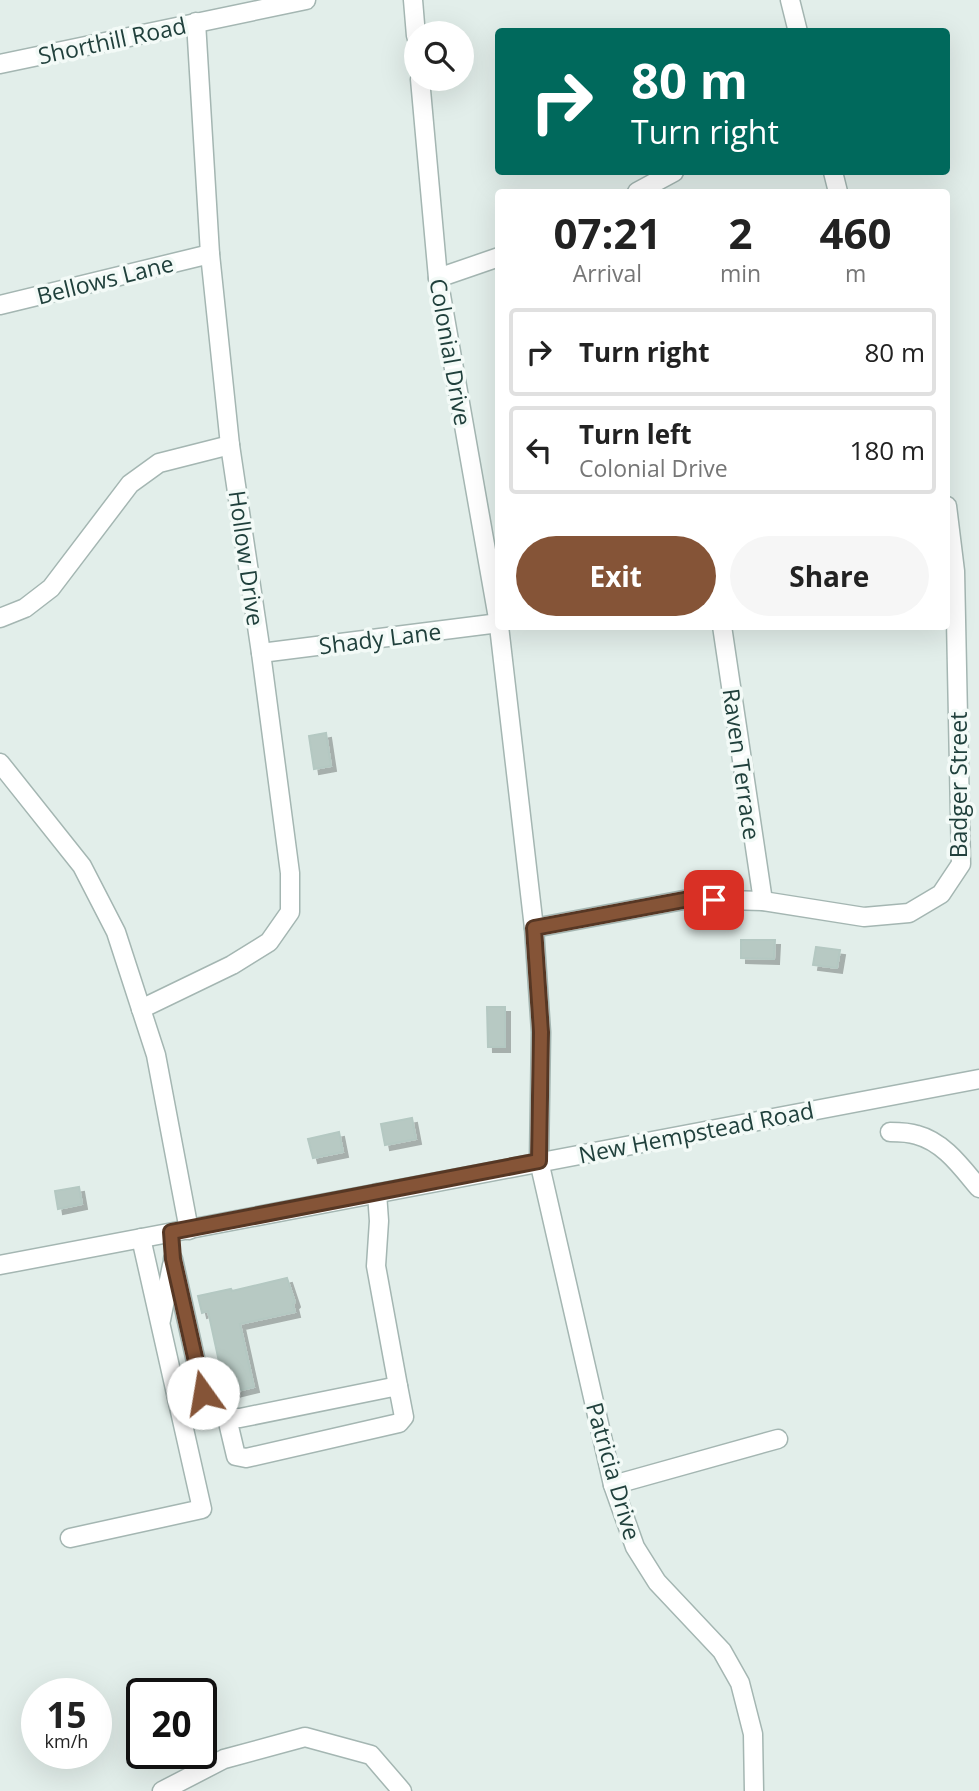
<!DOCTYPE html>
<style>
:root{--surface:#fff;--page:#f6f6f6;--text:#222;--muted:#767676;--line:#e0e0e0;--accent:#855437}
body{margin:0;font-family:"Open Sans",sans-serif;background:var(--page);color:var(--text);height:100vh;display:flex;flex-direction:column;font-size:26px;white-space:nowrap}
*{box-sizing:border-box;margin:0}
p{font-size:23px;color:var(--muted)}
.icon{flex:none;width:38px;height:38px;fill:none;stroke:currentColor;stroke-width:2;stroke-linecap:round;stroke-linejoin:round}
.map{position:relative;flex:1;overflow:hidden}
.sheet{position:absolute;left:495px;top:189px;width:455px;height:441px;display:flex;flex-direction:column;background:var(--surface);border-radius:7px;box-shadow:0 7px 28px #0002}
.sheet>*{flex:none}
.hud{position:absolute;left:495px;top:28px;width:455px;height:147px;border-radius:7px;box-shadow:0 7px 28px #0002;background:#00695c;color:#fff;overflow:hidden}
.buttons{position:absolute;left:404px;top:21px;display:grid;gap:14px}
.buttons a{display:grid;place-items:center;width:70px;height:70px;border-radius:50%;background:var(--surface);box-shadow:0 7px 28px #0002;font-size:35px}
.speed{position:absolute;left:21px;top:1678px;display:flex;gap:14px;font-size:35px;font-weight:700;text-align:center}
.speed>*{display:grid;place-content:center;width:91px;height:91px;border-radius:50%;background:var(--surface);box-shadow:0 7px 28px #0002;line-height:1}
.speed small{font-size:18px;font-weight:400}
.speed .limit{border:4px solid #111;border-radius:10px;background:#fff;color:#111}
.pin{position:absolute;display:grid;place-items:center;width:60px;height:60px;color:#fff;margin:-30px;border-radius:14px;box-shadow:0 4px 10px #0006}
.me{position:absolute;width:77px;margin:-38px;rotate:347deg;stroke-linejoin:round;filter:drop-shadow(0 0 5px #0008)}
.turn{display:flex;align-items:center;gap:24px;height:147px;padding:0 21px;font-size:32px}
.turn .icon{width:91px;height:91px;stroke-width:2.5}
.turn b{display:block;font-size:49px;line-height:60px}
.eta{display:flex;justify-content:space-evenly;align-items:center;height:119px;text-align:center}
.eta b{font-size:42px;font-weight:700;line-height:49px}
.button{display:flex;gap:14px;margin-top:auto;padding:14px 21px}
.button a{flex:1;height:80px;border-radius:42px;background:var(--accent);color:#fff;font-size:28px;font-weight:700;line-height:80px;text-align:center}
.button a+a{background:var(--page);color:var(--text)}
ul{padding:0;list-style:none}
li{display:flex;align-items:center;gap:21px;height:88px;margin:0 14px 10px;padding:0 7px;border:4px solid var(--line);border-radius:7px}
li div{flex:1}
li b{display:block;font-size:26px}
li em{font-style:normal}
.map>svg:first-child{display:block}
.building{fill:#b7c9c3;stroke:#b4c8c2;stroke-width:2;filter:url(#shadow)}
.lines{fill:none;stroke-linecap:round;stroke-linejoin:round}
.minor-casing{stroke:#a4b6b2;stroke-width:21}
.minor{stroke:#fff;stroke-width:18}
.route-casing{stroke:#563724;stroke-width:18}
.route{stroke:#855437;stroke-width:12}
.labels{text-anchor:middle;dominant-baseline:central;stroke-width:7;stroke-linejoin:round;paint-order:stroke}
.street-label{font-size:23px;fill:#20403c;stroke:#f3faf7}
</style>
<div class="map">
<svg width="979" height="1791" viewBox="0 0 979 1791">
<defs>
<filter id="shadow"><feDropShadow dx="5" dy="5" stdDeviation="0" flood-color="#0004"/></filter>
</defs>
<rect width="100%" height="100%" fill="#e2eeea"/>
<g class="building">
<path d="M326,733L331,766L314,769L309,736Z"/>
<path d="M741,940H775L774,959L741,958Z"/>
<path d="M816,947L840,950L837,968L813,965Z"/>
<path d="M487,1007H505V1047H488Z"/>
<path d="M412,1118L416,1139L385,1145L381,1124Z"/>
<path d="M339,1132L343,1152L313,1158L308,1139Z"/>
<path d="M79,1187L82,1204L58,1209L55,1191Z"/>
<path d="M287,1278L295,1302L293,1304L295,1312L240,1324L254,1387L225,1394L222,1381L223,1380L208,1311L202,1313L198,1296L231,1289L232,1291Z"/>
</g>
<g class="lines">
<defs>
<g id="minor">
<path d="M413,0L416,36"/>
<path d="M790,0L798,32"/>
<path d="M0,64L306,0"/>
<path d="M420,79L438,278L499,624"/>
<path d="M833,172L838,192"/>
<path d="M637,192L674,172"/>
<path d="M438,278L499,257"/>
<path d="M0,305L210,254"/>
<path d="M0,618L25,608L51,588L130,484L159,463L230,445"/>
<path d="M499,626L534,928L541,1032L539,1161L613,1485L635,1547L657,1582L722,1651L740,1683L753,1734L754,1791"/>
<path d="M722,626L763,901"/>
<path d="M261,653L499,623"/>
<path d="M0,763L82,866L116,932L156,1055L189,1230"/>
<path d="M534,928L689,899L763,901L864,917L909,913L941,894L961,864L955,571L947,506"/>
<path d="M141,1009L232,965L269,942L290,912V873L261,653L230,445L210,254L196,22"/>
<path d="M890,1132C899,1132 908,1132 917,1135C944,1142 962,1168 979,1188"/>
<path d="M377,1193L379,1221L376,1266L398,1386"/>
<path d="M173,1259L203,1393L216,1413L227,1418H240L398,1386L404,1417L399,1423L246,1458L236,1456L227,1418"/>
<path d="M0,1265L979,1079"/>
<path d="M161,1320L172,1265"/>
<path d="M613,1485L778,1439"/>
<path d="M70,1538L202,1509L141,1238"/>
<path d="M162,1791L224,1759L305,1737L371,1755L402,1791"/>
</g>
</defs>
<use href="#minor" class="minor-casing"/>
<use href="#minor" class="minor"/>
</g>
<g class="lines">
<defs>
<path id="route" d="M203,1393L173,1259L171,1232L539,1161L541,1032L534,928L689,899L714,900"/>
</defs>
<use href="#route" class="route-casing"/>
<use href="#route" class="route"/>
</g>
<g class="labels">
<g class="street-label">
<text transform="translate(112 40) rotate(-12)">Shorthill Road</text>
<text transform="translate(105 279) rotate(-14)">Bellows Lane</text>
<text transform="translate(451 352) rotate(80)">Colonial Drive</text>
<text transform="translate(247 558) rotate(82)">Hollow Drive</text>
<text transform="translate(380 638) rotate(-7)">Shady Lane</text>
<text transform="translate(742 764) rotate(82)">Raven Terrace</text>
<text transform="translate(958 785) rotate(-90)">Badger Street</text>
<text transform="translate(696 1132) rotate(-11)">New Hempstead Road</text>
<text transform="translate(614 1471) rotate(74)">Patricia Drive</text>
</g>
</g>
</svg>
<div class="buttons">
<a><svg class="icon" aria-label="search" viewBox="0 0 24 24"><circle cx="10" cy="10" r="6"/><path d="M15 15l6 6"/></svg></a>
</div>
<div class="speed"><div>15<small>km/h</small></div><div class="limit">20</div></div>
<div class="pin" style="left:714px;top:900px;background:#d93025"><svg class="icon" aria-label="arrive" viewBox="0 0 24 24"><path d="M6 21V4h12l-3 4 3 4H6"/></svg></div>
<svg class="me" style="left:203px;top:1393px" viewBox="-20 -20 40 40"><circle r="19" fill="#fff"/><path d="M0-13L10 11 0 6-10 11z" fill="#855437"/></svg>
<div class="hud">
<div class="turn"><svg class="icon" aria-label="right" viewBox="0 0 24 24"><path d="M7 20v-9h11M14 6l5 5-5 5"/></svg><div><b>80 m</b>Turn right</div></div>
</div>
<section class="sheet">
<div class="eta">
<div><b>07:21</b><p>Arrival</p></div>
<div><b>2</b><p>min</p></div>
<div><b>460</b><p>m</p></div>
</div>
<ul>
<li><svg class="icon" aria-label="right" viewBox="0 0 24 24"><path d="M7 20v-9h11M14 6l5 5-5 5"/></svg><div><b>Turn right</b></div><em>80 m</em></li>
<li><svg class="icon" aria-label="left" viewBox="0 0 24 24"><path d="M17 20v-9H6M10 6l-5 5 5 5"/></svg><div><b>Turn left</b><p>Colonial Drive</p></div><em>180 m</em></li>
</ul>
<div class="button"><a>Exit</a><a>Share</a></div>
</section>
</div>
